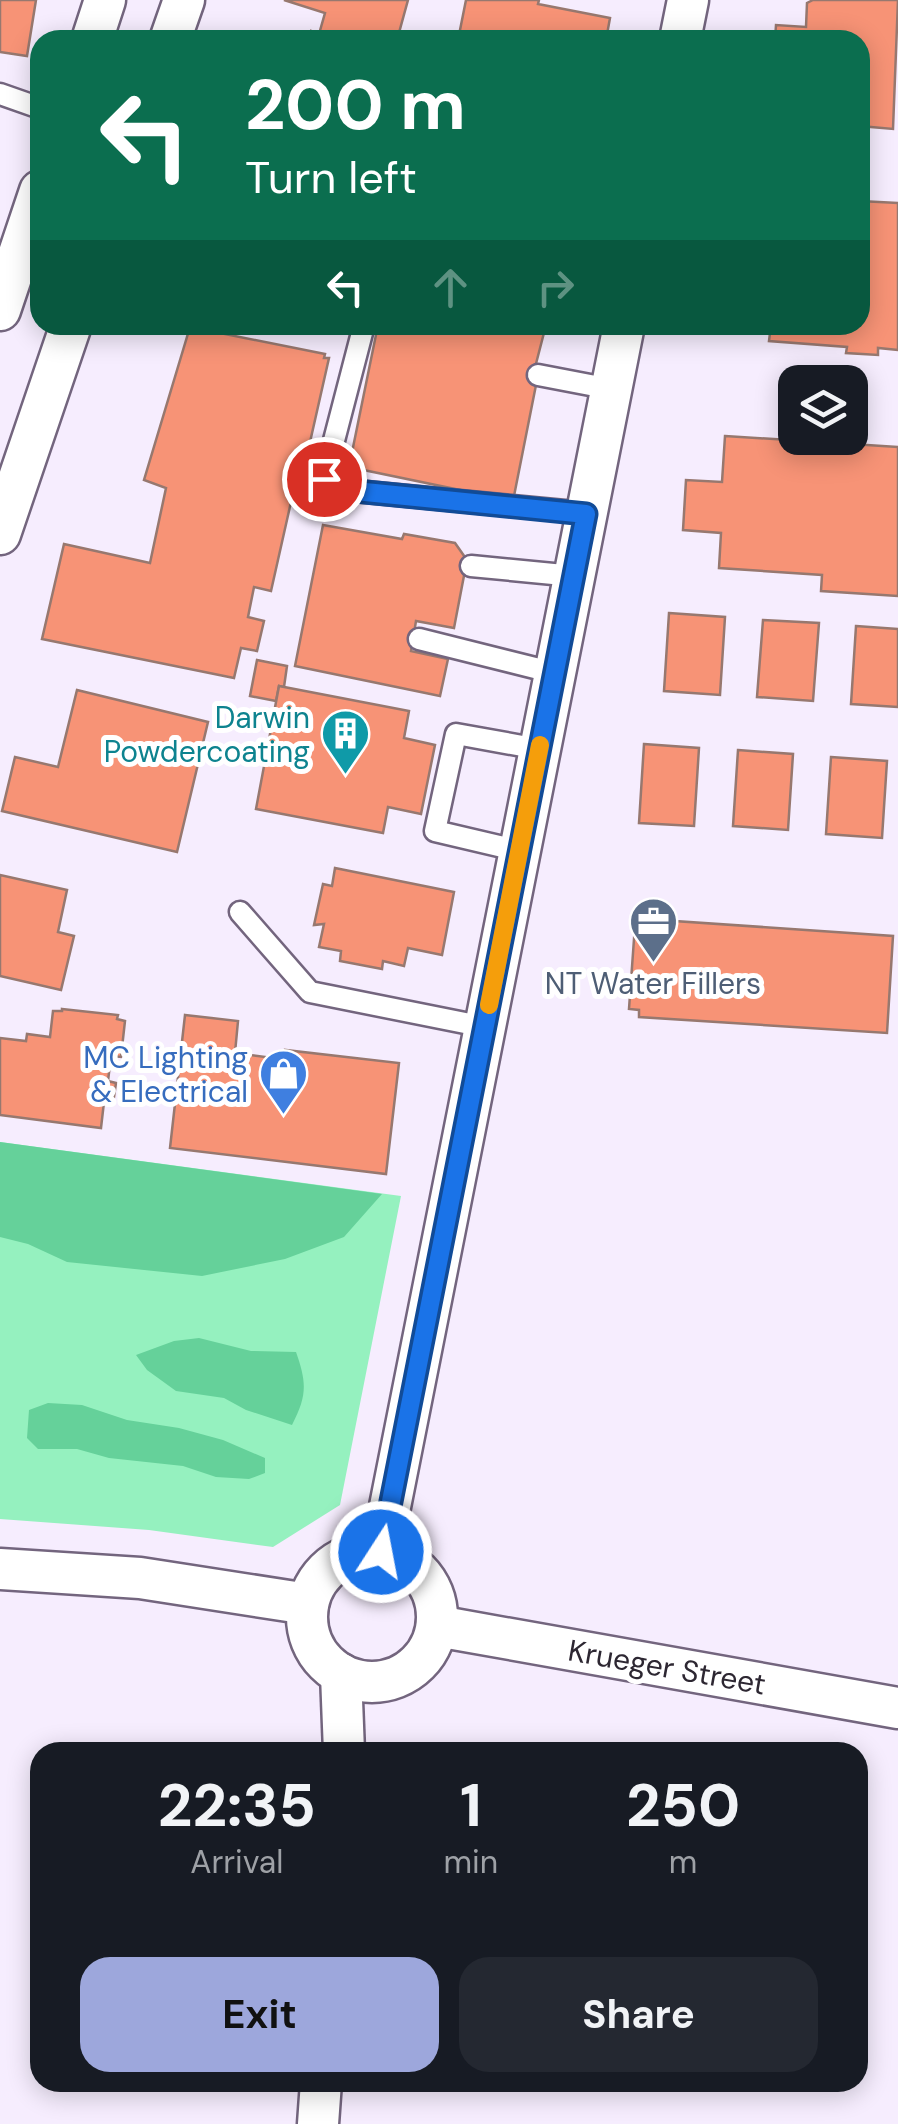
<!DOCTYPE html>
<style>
:root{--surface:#171b24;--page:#242831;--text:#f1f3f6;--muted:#9ea1a6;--accent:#9da7dc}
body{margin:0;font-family:"DM Sans",sans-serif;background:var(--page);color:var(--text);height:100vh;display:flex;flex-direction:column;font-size:38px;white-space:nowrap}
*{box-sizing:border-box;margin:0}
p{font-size:32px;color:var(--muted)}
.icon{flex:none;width:55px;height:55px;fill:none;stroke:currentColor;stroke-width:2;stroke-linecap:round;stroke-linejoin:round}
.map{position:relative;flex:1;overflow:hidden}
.sheet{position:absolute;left:30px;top:1742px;width:838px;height:350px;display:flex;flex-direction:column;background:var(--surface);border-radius:30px;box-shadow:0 5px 25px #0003}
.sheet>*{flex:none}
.guide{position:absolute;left:30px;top:30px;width:840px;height:305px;border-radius:30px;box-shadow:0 5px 25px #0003;background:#0b6e4f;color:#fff;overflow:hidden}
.tools{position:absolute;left:778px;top:365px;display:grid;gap:20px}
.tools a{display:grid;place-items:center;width:90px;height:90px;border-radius:20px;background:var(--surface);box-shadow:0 5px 25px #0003;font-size:50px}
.pin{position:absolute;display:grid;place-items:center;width:85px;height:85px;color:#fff;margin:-42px;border:5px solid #fff;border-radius:50%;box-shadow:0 2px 10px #0007}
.me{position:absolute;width:110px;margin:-55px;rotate:11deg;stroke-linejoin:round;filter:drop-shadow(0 0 8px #0008)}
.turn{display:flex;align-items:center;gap:35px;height:210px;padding:0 50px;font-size:45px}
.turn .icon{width:130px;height:130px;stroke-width:2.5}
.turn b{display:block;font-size:70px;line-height:85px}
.lanes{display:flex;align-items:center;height:95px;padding:0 50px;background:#0003;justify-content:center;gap:50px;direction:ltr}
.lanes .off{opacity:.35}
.eta{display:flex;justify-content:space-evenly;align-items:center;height:170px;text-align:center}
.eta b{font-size:60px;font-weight:700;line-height:70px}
.button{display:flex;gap:20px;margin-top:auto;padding:20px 50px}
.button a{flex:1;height:115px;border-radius:30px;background:var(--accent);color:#111;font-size:40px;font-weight:700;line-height:115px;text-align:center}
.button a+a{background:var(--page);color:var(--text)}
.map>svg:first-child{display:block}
.green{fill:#95f1bf}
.forest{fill:#65d19a}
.building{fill:#f79376;stroke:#97786f;stroke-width:2.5}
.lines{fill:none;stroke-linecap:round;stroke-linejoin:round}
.lane-casing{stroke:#73657e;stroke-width:25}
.street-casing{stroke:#73657e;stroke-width:45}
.lane{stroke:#fff;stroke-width:20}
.street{stroke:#fff;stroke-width:40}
.route-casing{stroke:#114b97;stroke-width:25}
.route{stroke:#1a73e8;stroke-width:18}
.slow{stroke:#f59e0b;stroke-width:18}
.labels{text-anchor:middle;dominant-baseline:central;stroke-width:10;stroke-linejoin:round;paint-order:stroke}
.culture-label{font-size:30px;fill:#0d838f;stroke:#fff;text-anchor:end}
.service-label{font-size:30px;fill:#4e5e75;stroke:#fff}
.shop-label{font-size:30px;fill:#366cbe;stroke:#fff;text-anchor:end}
.street-label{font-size:30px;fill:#2d2732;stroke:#fff}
</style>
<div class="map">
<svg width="898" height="2124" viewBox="0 0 898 2124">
<rect width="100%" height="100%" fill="#f6edfe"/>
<path class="green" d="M0,1142L401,1196L340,1505L273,1547L149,1530L0,1519Z"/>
<g class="forest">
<path d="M0,1142L382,1194L344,1237L285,1259L202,1276L67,1262L28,1244L0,1237Z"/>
<path d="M199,1338L251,1351L296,1352C307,1383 307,1396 292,1425L246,1410L224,1398L176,1391L147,1370L136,1355L174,1341Z"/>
<path d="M48,1403L82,1405L127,1420L179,1428L223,1440L265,1458V1473L249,1479L216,1477L183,1466L109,1458L77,1449H38L27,1438L29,1410Z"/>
</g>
<g class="building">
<path d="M0,0H36L27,56L0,52Z"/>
<path d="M284,0H408L397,40H308L311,31L319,34L325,13Z"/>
<path d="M466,0H539L538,4L610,18L606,40H458Z"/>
<path d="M813,0H898L893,129L860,126V40H775L776,25L806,27L807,3Z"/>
<path d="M860,201L898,203V350L878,348V355L846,353L847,347L769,341L771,325H860Z"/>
<path d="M378,325H546L531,383L536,385L513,501L349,467Z"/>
<path d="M190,327L325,354L324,358H329L296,504L291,502L271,591L254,587L248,617L264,621L257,651L241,648L234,678L42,639L64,544L150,563L166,488L144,480Z"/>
<path d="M725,436L898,447V596L821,591L822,575L719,568L721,533L683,530L686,480L722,482Z"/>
<path d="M323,525L402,539L404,534L455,543L467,560L454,628L416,621L411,651L448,659L440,696L295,666Z"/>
<path d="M669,613L725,617L720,695L664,691Z"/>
<path d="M763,620L819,623L813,701L757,697Z"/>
<path d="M856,626L898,629V707L851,704Z"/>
<path d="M257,660L287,666L284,687L279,686L276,701L250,696Z"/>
<path d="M279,686L409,711L404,738L435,745L421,814L388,807L383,833L256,809Z"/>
<path d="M77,690L208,722L177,852L2,811L15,757L58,767Z"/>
<path d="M644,744L699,748L694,826L639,823Z"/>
<path d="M738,750L793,754L788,830L733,826Z"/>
<path d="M831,757L887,761L882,838L826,834Z"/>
<path d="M335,868L454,892L442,955L408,948L404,966L383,961L382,969L340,961L341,951L319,947L324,924L314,925L323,884L332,886Z"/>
<path d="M0,875L67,890L58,932L74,936L61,990L0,976Z"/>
<path d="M646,915L675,917V921L893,936L887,1033L639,1017V1010L629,1009L635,925Z"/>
<path d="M62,1009L118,1015L117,1019L125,1021L121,1057L111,1056L108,1081L116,1083L113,1104L104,1102L101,1128L0,1115V1038L26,1041L27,1034L50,1037L53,1011H62Z"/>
<path d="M185,1015L238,1021L235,1053L273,1058L270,1083L281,1085L285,1050L399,1063L386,1174L170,1148Z"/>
</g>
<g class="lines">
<defs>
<g id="lane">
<path d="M0,94L40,108"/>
<path d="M364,325L324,479L345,490L586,513"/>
<path d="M538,375L611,389"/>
<path d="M471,566L574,576"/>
<path d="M419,639L555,673"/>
<path d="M520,851L435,831L456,734L539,749"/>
<path d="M240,912L310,992L485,1027"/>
</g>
<g id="street">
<path d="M92,40L105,0"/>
<path d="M170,40L184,0"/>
<path d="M680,40L688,0"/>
<path d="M0,310L40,191"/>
<path d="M0,534L71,325"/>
<path d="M381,1552L624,325"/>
<circle cx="372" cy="1617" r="65"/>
<path d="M0,1569L140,1578L308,1604"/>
<path d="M437,1626L898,1708"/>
<path d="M341,1674L344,1752"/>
<path d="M318,2124L321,2082"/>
</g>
</defs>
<use href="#lane" class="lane-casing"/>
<use href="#street" class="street-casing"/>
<use href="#lane" class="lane"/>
<use href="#street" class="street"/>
</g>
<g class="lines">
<defs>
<path id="route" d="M324,479L345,490L586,514L381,1552"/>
</defs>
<use href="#route" class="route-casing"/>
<use href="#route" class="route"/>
<path class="slow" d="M489,1005L540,745"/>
</g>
<defs>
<symbol id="building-pin" viewBox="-11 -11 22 30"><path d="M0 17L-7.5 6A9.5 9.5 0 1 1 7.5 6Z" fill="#0f9aa8" stroke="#fff"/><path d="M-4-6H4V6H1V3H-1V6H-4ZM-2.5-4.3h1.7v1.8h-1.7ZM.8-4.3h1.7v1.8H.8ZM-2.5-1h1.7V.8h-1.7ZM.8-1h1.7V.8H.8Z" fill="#fff"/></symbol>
<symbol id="office-pin" viewBox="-11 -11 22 30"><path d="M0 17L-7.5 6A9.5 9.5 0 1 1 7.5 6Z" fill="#5c6f8a" stroke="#fff"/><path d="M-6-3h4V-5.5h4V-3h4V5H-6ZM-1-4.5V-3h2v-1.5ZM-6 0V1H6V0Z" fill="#fff"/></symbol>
<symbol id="shop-pin" viewBox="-11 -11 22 30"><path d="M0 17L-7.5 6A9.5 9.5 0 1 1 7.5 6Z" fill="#3f7fe0" stroke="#fff"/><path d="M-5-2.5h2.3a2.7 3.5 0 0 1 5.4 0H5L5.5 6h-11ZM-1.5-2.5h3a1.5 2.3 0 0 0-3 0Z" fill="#fff"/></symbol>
</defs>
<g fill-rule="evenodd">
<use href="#building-pin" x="318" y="706" width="55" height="75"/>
<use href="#office-pin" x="626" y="894" width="55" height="75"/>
<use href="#shop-pin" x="256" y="1046" width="55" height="75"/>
</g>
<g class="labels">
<g class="culture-label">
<text x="310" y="717">Darwin<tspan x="310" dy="34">Powdercoating</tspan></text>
</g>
<g class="service-label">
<text x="653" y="983">NT Water Fillers</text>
</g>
<g class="shop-label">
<text x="248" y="1057">MC Lighting<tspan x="248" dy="34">&amp; Electrical</tspan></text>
</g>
<g class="street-label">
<text transform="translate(667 1667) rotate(10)">Krueger Street</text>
</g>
</g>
</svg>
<div class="tools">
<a><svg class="icon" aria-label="layers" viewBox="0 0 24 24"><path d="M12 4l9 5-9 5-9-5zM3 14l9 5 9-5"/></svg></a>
</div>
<div class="pin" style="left:324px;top:479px;background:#d93025"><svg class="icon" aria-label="arrive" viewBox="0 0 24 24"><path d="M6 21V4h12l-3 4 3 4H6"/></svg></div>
<svg class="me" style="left:381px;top:1552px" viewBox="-20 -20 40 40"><circle r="17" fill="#1a73e8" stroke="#fff" stroke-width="3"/><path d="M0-11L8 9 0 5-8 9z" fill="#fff"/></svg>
<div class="guide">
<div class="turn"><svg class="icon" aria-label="left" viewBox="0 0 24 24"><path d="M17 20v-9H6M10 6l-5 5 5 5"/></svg><div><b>200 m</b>Turn left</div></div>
<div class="lanes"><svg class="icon" aria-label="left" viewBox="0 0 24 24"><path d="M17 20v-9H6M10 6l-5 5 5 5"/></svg><svg class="icon off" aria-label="ahead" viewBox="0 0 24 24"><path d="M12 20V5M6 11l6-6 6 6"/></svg><svg class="icon off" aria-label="right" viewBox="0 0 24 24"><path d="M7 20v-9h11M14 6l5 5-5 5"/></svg></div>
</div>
<section class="sheet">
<div class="eta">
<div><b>22:35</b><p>Arrival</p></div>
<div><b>1</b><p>min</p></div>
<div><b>250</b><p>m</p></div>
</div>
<div class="button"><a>Exit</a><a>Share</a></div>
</section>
</div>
